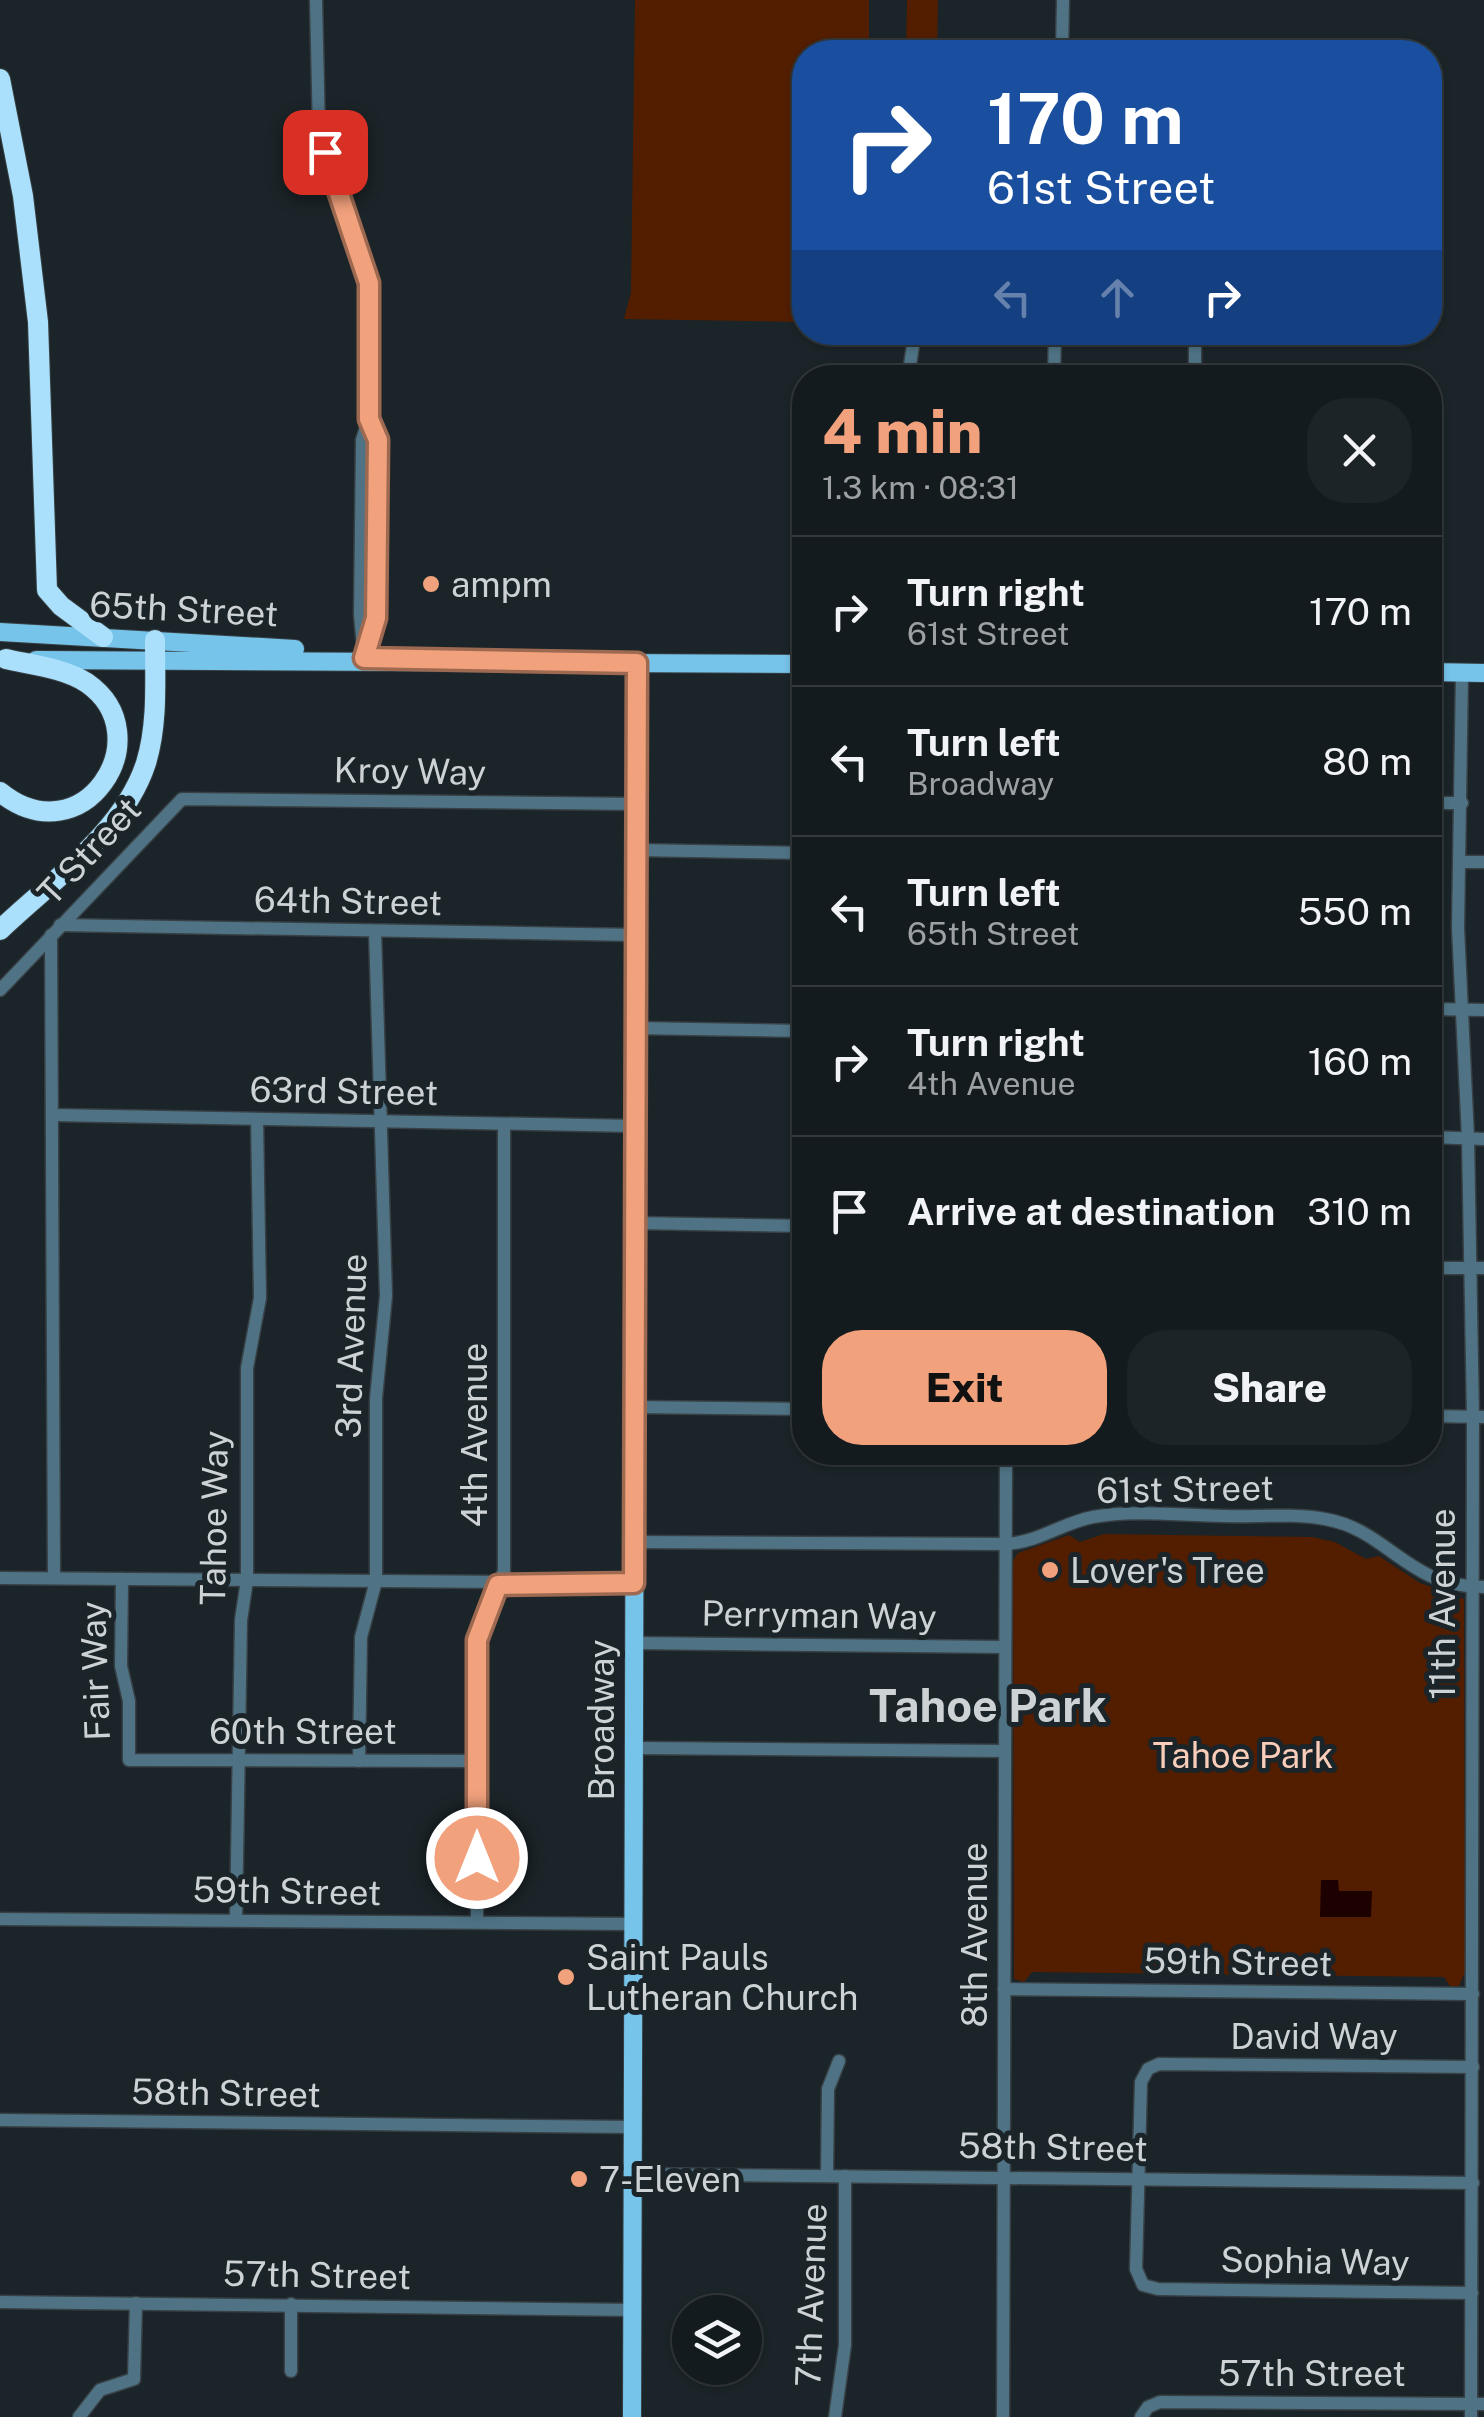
<!DOCTYPE html>
<meta charset="utf-8">
<style>
:root{--surface:#141b1e;--page:#1d2427;--text:#f1f3f6;--muted:#9da1a4;--line:#33393c;--accent:#f1a17c}
body{margin:0;font-family:"Public Sans",sans-serif;background:var(--page);color:var(--text);height:100vh;display:flex;flex-direction:column;font-size:38px;white-space:nowrap}
*{box-sizing:border-box;margin:0}
p{font-size:32px;color:var(--muted)}
.icon{flex:none;width:55px;height:55px;fill:none;stroke:currentColor;stroke-width:2;stroke-linecap:round;stroke-linejoin:round}
.map{position:relative;flex:1;overflow:hidden}
.side{position:absolute;left:792px;top:365px;width:650px;height:1100px;display:flex;flex-direction:column;background:var(--surface);border-radius:40px;box-shadow:0 2px 8px #0004,0 0 0 2px var(--line)}
.side>*{flex:none}
.top-card{position:absolute;left:792px;top:40px;width:650px;height:305px;border-radius:40px;box-shadow:0 2px 8px #0004,0 0 0 2px var(--line);background:#1a4fa0;color:#fff;overflow:hidden}
.tools{position:absolute;left:672px;top:2295px;display:grid;gap:20px}
.tools a{display:grid;place-items:center;width:90px;height:90px;border-radius:50%;background:var(--surface);box-shadow:0 2px 8px #0004,0 0 0 2px var(--line);font-size:50px}
.pin{position:absolute;display:grid;place-items:center;width:85px;height:85px;color:#fff;margin:-42px;border-radius:20px;box-shadow:0 5px 15px #0006}
.me{position:absolute;width:110px;margin:-55px;rotate:0deg;stroke-linejoin:round;filter:drop-shadow(0 0 8px #0008)}
.turn{display:flex;align-items:center;gap:35px;height:210px;padding:0 30px;font-size:45px}
.turn .icon{width:130px;height:130px;stroke-width:2.5}
.turn b{display:block;font-size:70px;line-height:85px}
.lanes{display:flex;align-items:center;height:95px;padding:0 30px;background:#0003;justify-content:center;gap:50px;direction:ltr}
.lanes .off{opacity:.35}
.round{display:grid;place-items:center;flex:none;width:105px;height:105px;border-radius:40px;background:var(--page)}
.headline{display:flex;align-items:center;justify-content:space-between;height:170px;padding:0 30px}
h1{font-size:60px;font-weight:800;line-height:75px;color:var(--accent)}
.primary-button{display:flex;gap:20px;margin-top:auto;padding:20px 30px}
.primary-button a{flex:1;height:115px;border-radius:40px;background:var(--accent);color:#111;font-size:40px;font-weight:800;line-height:115px;text-align:center}
.primary-button a+a{background:var(--page);color:var(--text)}
ul{padding:0;list-style:none}
li{display:flex;align-items:center;gap:30px;height:150px;padding:0 30px;border-top:2px solid var(--line)}
li div{flex:1}
li b{display:block;font-size:38px}
li em{font-style:normal}
.map>svg:first-child{display:block}
.green{fill:#531e00}
.water{fill:#1d0000}
.lines{fill:none;stroke-linecap:round;stroke-linejoin:round}
.minor-casing{stroke:#374044;stroke-width:15}
.major-casing{stroke:#374044;stroke-width:20}
.highway-casing{stroke:#374044;stroke-width:22}
.minor{stroke:#4f7385;stroke-width:12}
.major{stroke:#77c4eb;stroke-width:18}
.highway{stroke:#abe0fc;stroke-width:20}
.route-casing{stroke:#9d6951;stroke-width:25}
.route{stroke:#f1a17c;stroke-width:18}
.poi-dot{fill:#f1a17c;stroke:#1b2428;stroke-width:4}
.labels{text-anchor:middle;dominant-baseline:central;stroke-width:10;stroke-linejoin:round;paint-order:stroke}
.poi-label{font-size:35px;fill:#cdd2d5;stroke:#1b2428;text-anchor:start}
.street-label{font-size:35px;fill:#cdd2d5;stroke:#1b2428}
.park-label{font-size:35px;fill:#f9cdba;stroke:#1b2428}
.district-label{font-size:45px;font-weight:bold;fill:#cdd2d5;stroke:#1b2428}
</style>
<div class="map">
<svg width="1484" height="2417" viewBox="0 0 1484 2417">
<rect width="100%" height="100%" fill="#1b2428"/>
<g class="green">
<path d="M635,0H869V52H805V322L624,319L631,292Z"/>
<path d="M907,0H938L937,52H906Z"/>
<path d="M1104,1534L1312,1537L1335,1542L1366,1559L1379,1556L1420,1583L1464,1599L1465,1972L1459,1986H1450L1444,1977L1032,1972L1024,1982L1014,1979L1013,1561L1018,1553L1069,1535L1080,1542Z"/>
</g>
<path class="water" d="M1321,1880H1338L1339,1891H1372L1371,1917H1320Z"/>
<g class="lines">
<defs>
<g id="minor">
<path d="M316,0L319,132L369,283V419L362,440L360,615L364,658"/>
<path d="M1062,52L1063,0"/>
<path d="M908,378L915,332"/>
<path d="M1054,378L1055,332"/>
<path d="M1195,378V332"/>
<path d="M367,651C381,603 388,464 369,419"/>
<path d="M1462,673L1458,928L1468,1138L1473,1417L1471,2417"/>
<path d="M1430,803H1462"/>
<path d="M636,850L805,853"/>
<path d="M1460,862H1484"/>
<path d="M60,925L636,935"/>
<path d="M51,935L54,1578"/>
<path d="M0,990L182,799L636,804"/>
<path d="M1430,1009L1484,1010"/>
<path d="M635,1028L805,1031"/>
<path d="M52,1115L635,1126"/>
<path d="M1430,1137L1484,1139"/>
<path d="M635,1223L805,1226"/>
<path d="M1430,1268H1484"/>
<path d="M634,1407L805,1409"/>
<path d="M1430,1416L1484,1417"/>
<path d="M634,1542L1006,1544C1039,1542 1062,1523 1093,1517C1135,1509 1182,1516 1224,1516C1257,1517 1293,1513 1325,1519C1389,1530 1406,1587 1484,1587"/>
<path d="M0,1578L634,1583"/>
<path d="M122,1579L121,1666L129,1701V1760L477,1761"/>
<path d="M634,1643L1005,1647"/>
<path d="M633,1748L1004,1751"/>
<path d="M359,1761L361,1637L376,1581V1398L386,1296L375,931"/>
<path d="M0,1919L633,1924"/>
<path d="M236,1920L241,1620L247,1580V1368L260,1298L257,1119"/>
<path d="M477,1922V1640L504,1571V1124"/>
<path d="M1004,1989L1473,1994"/>
<path d="M0,2120L632,2127"/>
<path d="M632,2174L1473,2183"/>
<path d="M827,2175L828,2089L839,2061"/>
<path d="M1472,2293L1158,2289L1143,2285L1136,2269L1141,2082L1148,2069L1159,2064L1473,2067"/>
<path d="M0,2302L634,2310"/>
<path d="M291,2371V2304"/>
<path d="M79,2417L100,2390L134,2379L136,2303"/>
<path d="M835,2417L845,2345V2176"/>
<path d="M1003,2417L1006,1452"/>
<path d="M1141,2417L1148,2407L1160,2402L1484,2404"/>
</g>
<g id="major">
<path d="M0,632L295,649"/>
<path d="M36,660L805,664"/>
<path d="M1430,672L1484,673"/>
<path d="M632,2417L637,663"/>
</g>
<g id="highway">
<path d="M0,79L23,196L38,322L47,590L61,606L103,637"/>
<path d="M0,792C83,859 163,736 87,683C64,668 32,665 6,659"/>
<path d="M0,930C50,882 124,832 146,763C158,724 155,680 155,640"/>
</g>
</defs>
<use href="#minor" class="minor-casing"/>
<use href="#major" class="major-casing"/>
<use href="#highway" class="highway-casing"/>
<use href="#minor" class="minor"/>
<use href="#major" class="major"/>
<use href="#highway" class="highway"/>
</g>
<g class="lines">
<defs>
<path id="route" d="M325,152L369,283V419L378,440L376,618L364,658L637,663L634,1583L498,1585L477,1640V1858"/>
</defs>
<use href="#route" class="route-casing"/>
<use href="#route" class="route"/>
</g>
<g class="poi-dot">
<circle cx="431" cy="584" r="10"/>
<circle cx="1050" cy="1570" r="10"/>
<circle cx="566" cy="1977" r="10"/>
<circle cx="579" cy="2179" r="10"/>
</g>
<g class="labels">
<g class="poi-label">
<text x="451" y="584">ampm</text>
<text x="1070" y="1570">Lover's Tree</text>
<text x="586" y="1957">Saint Pauls<tspan x="586" dy="40">Lutheran Church</tspan></text>
<text x="599" y="2179">7-Eleven</text>
</g>
<g class="street-label">
<text transform="translate(184 609) rotate(3)">65th Street</text>
<text transform="translate(410 771) rotate(1)">Kroy Way</text>
<text transform="translate(89 851) rotate(-47)">T Street</text>
<text transform="translate(348 901) rotate(1)">64th Street</text>
<text transform="translate(344 1091) rotate(1)">63rd Street</text>
<text transform="translate(351 1346) rotate(-88)">3rd Avenue</text>
<text transform="translate(474 1435) rotate(-90)">4th Avenue</text>
<text transform="translate(1185 1489) rotate(-1)">61st Street</text>
<text transform="translate(214 1518) rotate(-89)">Tahoe Way</text>
<text transform="translate(1442 1604) rotate(-90)">11th Avenue</text>
<text transform="translate(819 1615) rotate(1)">Perryman Way</text>
<text transform="translate(95 1671) rotate(-92)">Fair Way</text>
<text transform="translate(601 1720) rotate(-90)">Broadway</text>
<text x="303" y="1731">60th Street</text>
<text transform="translate(287 1891) rotate(1)">59th Street</text>
<text transform="translate(974 1935) rotate(-90)">8th Avenue</text>
<text transform="translate(1238 1962) rotate(1)">59th Street</text>
<text x="1314" y="2036">David Way</text>
<text transform="translate(226 2093) rotate(1)">58th Street</text>
<text transform="translate(1053 2147) rotate(1)">58th Street</text>
<text transform="translate(1315 2261) rotate(1)">Sophia Way</text>
<text transform="translate(317 2275) rotate(1)">57th Street</text>
<text transform="translate(811 2295) rotate(-88)">7th Avenue</text>
<text x="1312" y="2373">57th Street</text>
</g>
<g class="park-label">
<text x="1243" y="1755">Tahoe Park</text>
</g>
<g class="district-label">
<text x="988" y="1705">Tahoe Park</text>
</g>
</g>
</svg>
<div class="tools">
<a><svg class="icon" aria-label="layers" viewBox="0 0 24 24"><path d="M12 4l9 5-9 5-9-5zM3 14l9 5 9-5"/></svg></a>
</div>
<div class="pin" style="left:325px;top:152px;background:#d93025"><svg class="icon" aria-label="arrive" viewBox="0 0 24 24"><path d="M6 21V4h12l-3 4 3 4H6"/></svg></div>
<svg class="me" style="left:477px;top:1858px" viewBox="-20 -20 40 40"><circle r="17" fill="#f1a17c" stroke="#fff" stroke-width="3"/><path d="M0-11L8 9 0 5-8 9z" fill="#fff"/></svg>
<div class="top-card">
<div class="turn"><svg class="icon" aria-label="right" viewBox="0 0 24 24"><path d="M7 20v-9h11M14 6l5 5-5 5"/></svg><div><b>170 m</b>61st Street</div></div>
<div class="lanes"><svg class="icon off" aria-label="left" viewBox="0 0 24 24"><path d="M17 20v-9H6M10 6l-5 5 5 5"/></svg><svg class="icon off" aria-label="ahead" viewBox="0 0 24 24"><path d="M12 20V5M6 11l6-6 6 6"/></svg><svg class="icon" aria-label="right" viewBox="0 0 24 24"><path d="M7 20v-9h11M14 6l5 5-5 5"/></svg></div>
</div>
<section class="side">
<div class="headline"><div><h1>4 min</h1><p>1.3 km · 08:31</p></div><a class="round"><svg class="icon" aria-label="close" viewBox="0 0 24 24"><path d="M6 6l12 12M18 6L6 18"/></svg></a></div>
<ul>
<li><svg class="icon" aria-label="right" viewBox="0 0 24 24"><path d="M7 20v-9h11M14 6l5 5-5 5"/></svg><div><b>Turn right</b><p>61st Street</p></div><em>170 m</em></li>
<li><svg class="icon" aria-label="left" viewBox="0 0 24 24"><path d="M17 20v-9H6M10 6l-5 5 5 5"/></svg><div><b>Turn left</b><p>Broadway</p></div><em>80 m</em></li>
<li><svg class="icon" aria-label="left" viewBox="0 0 24 24"><path d="M17 20v-9H6M10 6l-5 5 5 5"/></svg><div><b>Turn left</b><p>65th Street</p></div><em>550 m</em></li>
<li><svg class="icon" aria-label="right" viewBox="0 0 24 24"><path d="M7 20v-9h11M14 6l5 5-5 5"/></svg><div><b>Turn right</b><p>4th Avenue</p></div><em>160 m</em></li>
<li><svg class="icon" aria-label="arrive" viewBox="0 0 24 24"><path d="M6 21V4h12l-3 4 3 4H6"/></svg><div><b>Arrive at destination</b></div><em>310 m</em></li>
</ul>
<div class="primary-button"><a>Exit</a><a>Share</a></div>
</section>
</div>
